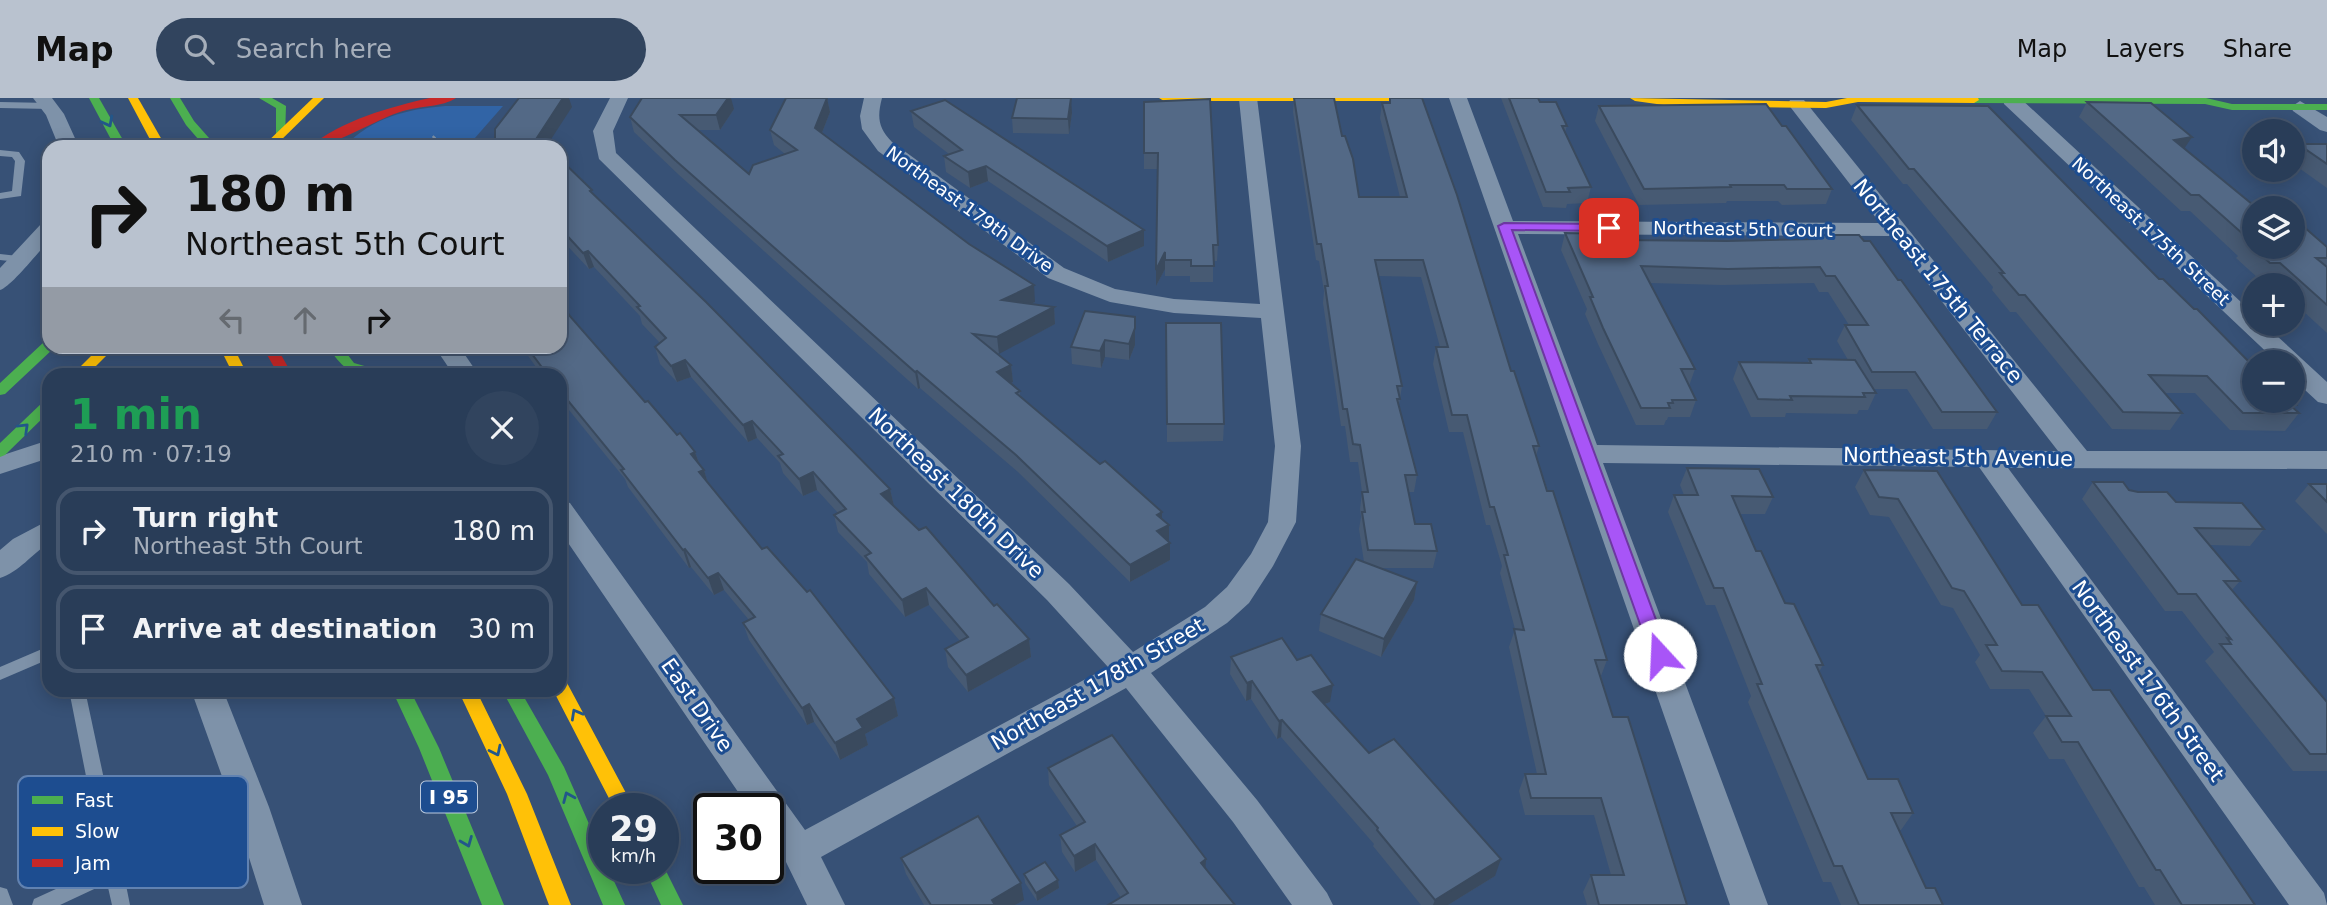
<!DOCTYPE html>
<meta charset="utf-8">
<style>
:root{--surface:#293d58;--page:#31445e;--text:#f1f3f6;--muted:#a5aeba;--line:#45566e;--accent:#b9c2cf}
body{margin:0;font-family:"DejaVu Sans",sans-serif;background:var(--page);color:var(--text);height:100vh;display:flex;flex-direction:column;font-size:26px;white-space:nowrap}
*{box-sizing:border-box;margin:0}
p{font-size:23px;color:var(--muted)}
.icon{flex:none;width:38px;height:38px;fill:none;stroke:currentColor;stroke-width:2;stroke-linecap:round;stroke-linejoin:round}
.map{position:relative;flex:1;overflow:hidden}
.side{position:absolute;left:42px;top:270px;width:525px;height:329px;display:flex;flex-direction:column;background:var(--surface);border-radius:21px;box-shadow:0 4px 18px #0003,0 0 0 2px var(--line)}
.side>*{flex:none}
.hud{position:absolute;left:42px;top:42px;width:525px;height:214px;border-radius:21px;box-shadow:0 4px 18px #0003,0 0 0 2px var(--line);background:#b9c2cf;color:#111;overflow:hidden}
.tools{position:absolute;left:2242px;top:21px;display:grid;gap:14px}
.tools a{display:grid;place-items:center;width:63px;height:63px;border-radius:50%;background:var(--surface);box-shadow:0 4px 18px #0003,0 0 0 2px var(--line);font-size:35px}
.speed{position:absolute;left:588px;top:695px;display:flex;gap:14px;font-size:35px;font-weight:700;text-align:center}
.speed>*{display:grid;place-content:center;width:91px;height:91px;border-radius:50%;background:var(--surface);box-shadow:0 4px 18px #0003,0 0 0 2px var(--line);line-height:1}
.speed small{font-size:18px;font-weight:400}
.speed .limit{border:4px solid #111;border-radius:10px;background:#fff;color:#111}
.pin{position:absolute;display:grid;place-items:center;width:60px;height:60px;color:#fff;margin:-30px;border-radius:14px;box-shadow:0 4px 10px #0006}
.me{position:absolute;width:77px;margin:-38px;rotate:340deg;stroke-linejoin:round;filter:drop-shadow(0 0 5px #0008)}
.turn{display:flex;align-items:center;gap:24px;height:147px;padding:0 28px;font-size:32px}
.turn .icon{width:91px;height:91px;stroke-width:2.5}
.turn b{display:block;font-size:49px;line-height:60px}
.lanes{display:flex;align-items:center;height:66px;padding:0 28px;background:#0003;justify-content:center;gap:35px;direction:ltr}
.lanes .off{opacity:.35}
.round{display:grid;place-items:center;flex:none;width:74px;height:74px;border-radius:37px;background:var(--page)}
.summary{display:flex;align-items:center;justify-content:space-between;height:119px;padding:0 28px}
h1{font-size:42px;font-weight:700;line-height:52px;color:#1e9e55}
ul{padding:0;list-style:none}
li{display:flex;align-items:center;gap:21px;height:88px;margin:0 14px 10px;padding:0 14px;border:4px solid var(--line);border-radius:21px}
li div{flex:1}
li b{display:block;font-size:26px}
li em{font-style:normal}
header{display:flex;align-items:center;gap:42px;box-sizing:border-box;height:98px;padding:0 35px;background:var(--accent);color:#111}
header strong{font-size:33px}
nav{display:flex;gap:38px;margin-inline-start:auto;font-size:24px}
.search{width:490px;height:63px;background:var(--page);display:flex;align-items:center;gap:18px;box-sizing:border-box;padding:0 24px;border-radius:38px;color:var(--muted);font-size:26px}
.map>svg:first-child{display:block}
.green{fill:#3164a6}
.lines{fill:none;stroke-linecap:round;stroke-linejoin:round}
.path{stroke:#7e92a9;stroke-width:3.5;stroke-dasharray:2.5 3.5;stroke-linecap:butt}
.lane{fill:#7e92a9;fill-rule:evenodd}
.street{fill:#7e92a9;fill-rule:evenodd}
.fast{fill:#4caf50;fill-rule:evenodd}
.slow{fill:#ffc107;fill-rule:evenodd}
.jam{fill:#c62828;fill-rule:evenodd}
.wall{fill:#475a73}
.shaded-wall{fill:#3a4a5e}
.building{fill:#536986;stroke:#3a4a5e;stroke-width:2}
.oneway{stroke:#22578a}
.route{fill:#a855f7;stroke:#6d37a1;stroke-width:2}
.labels{text-anchor:middle;dominant-baseline:central;stroke-width:6;stroke-linejoin:round;paint-order:stroke}
.far-street-label{font-size:18px;fill:#fff;stroke:#1d4d90}
.shield{fill:#1d4d90;stroke:#bbcade;stroke-width:2}
.shield-label{font-size:19px;font-weight:bold;fill:#fff}
.street-label{font-size:21px;fill:#fff;stroke:#1d4d90}
.key{fill:#1d4d90;stroke:#6182b1;stroke-width:2}
.key-label{font-size:19px;fill:#fff}
</style>
<header>
<strong>Map</strong>
<div class="search"><svg class="icon" aria-label="search" viewBox="0 0 24 24"><circle cx="10" cy="10" r="6"/><path d="M15 15l6 6"/></svg>Search here</div>
<nav><a>Map</a><a>Layers</a><a>Share</a></nav>
</header>
<div class="map">
<svg width="2327" height="807" viewBox="0 0 2327 807">
<rect width="100%" height="100%" fill="#375176"/>
<path class="green" d="M445,8H503L467,49H344C371,20 407,11 445,8Z"/>
<g class="lines">
<path class="path" d="M425,49L436,37"/>
<g class="lane">
<path d="M0,4L50,5L55,8L50,11L0,10Z"/>
<path d="M0,52L19,54L25,63L21,98L0,101V95L12,93L15,63L12,59L0,58Z"/>
<path d="M0,156L18,158L24,161L18,164L0,162Z"/>
<path d="M49,548V561L0,582V569Z"/>
<path d="M69,592H85L121,761L251,701L257,704L260,709L257,714L124,777L130,807H112L107,785L60,807H32L34,801L104,769Z"/>
<path d="M0,789L7,791L13,807H0Z"/>
</g>
<g class="street">
<path d="M33,0H52L64,16L79,49H59L46,17Z"/>
<path d="M610,0H628L613,33L616,55L1069,486L1133,554L1205,509L1227,489L1251,456L1268,424L1275,348L1261,220L1174,215L1110,204L1048,180L878,53L862,31L860,18L864,0H882C877,19 878,30 892,44L1064,170L1115,191L1174,201L1260,206L1239,1L1257,0L1301,348L1296,424L1273,468L1249,505L1227,525L1151,575L1257,702L1327,795L1333,807H1292L1233,724L1126,590L821,759L845,807H807L786,764L768,738V710H749L560,433V402L570,405L805,732L1108,569L1047,502L599,61L593,33Z"/>
<path d="M1449,0H1467L1513,123L1880,125L1788,6L1790,2H1804L2087,353H2327V371L2008,370L2324,795L2327,807H2289L1979,369L1603,365L1768,807H1730ZM1518,136L1891,138L2058,353L1597,347Z"/>
<path d="M2003,0H2020L2254,216V226H2264L2327,284V306L2318,304L2292,280V264H2277L2004,6Z"/>
<path d="M2300,3L2327,19V34L2320,32L2293,13L2291,9Z"/>
<path d="M49,125V143C38,154 11,189 0,192V170L41,126Z"/>
<path d="M434,248H459L478,276H453Z"/>
<path d="M49,342V360L0,376V358Z"/>
<path d="M49,422V445C32,456 19,474 0,480V452L13,441Z"/>
<path d="M191,592H223L269,709L302,807H264L233,709Z"/>
</g>
<g class="fast">
<path d="M89,0H99L127,49H115Z"/>
<path d="M170,0H180L194,23L217,49H205L186,27Z"/>
<path d="M259,0H272L286,8L285,38L276,36V10Z"/>
<path d="M1970,0H2206L2232,6H2327V12H2232L2205,6L1974,5L1970,4Z"/>
<path d="M49,243V248L54,250L5,296L0,297V285L44,244Z"/>
<path d="M327,248H341L354,265L382,273L384,276C352,279 345,273 327,248Z"/>
<path d="M49,301V314L5,357L0,359V345L44,303Z"/>
<path d="M392,592H410L439,650L504,807H482L419,650Z"/>
<path d="M502,592H520L564,669L604,760V770H608L625,807H603L548,677Z"/>
<path d="M663,767L683,807H661L644,770H663Z"/>
</g>
<g class="slow">
<path d="M128,0H138L166,49H154Z"/>
<path d="M313,0H324L274,49H262Z"/>
<path d="M1159,0H1422L1417,3H1164Z"/>
<path d="M1630,0L1826,4L1847,0H1978L1979,2L1974,5L1858,4L1826,10L1671,8L1635,3Z"/>
<path d="M101,248H116L88,276H73Z"/>
<path d="M219,248H233L247,276H233Z"/>
<path d="M560,581L566,583L634,710H614L553,592H560Z"/>
<path d="M458,592H476L527,696L571,807H549L507,696Z"/>
</g>
<g class="jam">
<path d="M430,0H456C443,9 419,8 403,13C376,21 333,49 310,49C339,23 393,8 430,0Z"/>
<path d="M262,248H276L292,276H278Z"/>
</g>
</g>
<g class="wall">
<path d="M827,0L830,14L822,35L1035,204L1031,206L1054,209L1055,226L997,256L1011,267L1013,284L1010,286L1020,293V298L1162,421L1170,445V462L1130,484L1018,374L920,290L918,291L679,77L634,34L630,19L734,11L720,32H698L749,76L785,56L774,47L770,32Z"/>
<path d="M1294,0L1342,38L1359,99H1400L1380,20L1382,5H1389V0L1511,273L1539,348L1536,358L1607,562L1601,578L1613,619L1687,807H1587L1583,794L1591,777H1611L1594,717H1525L1519,693L1525,676H1537L1509,549L1515,531L1500,475L1502,468L1490,427H1486L1463,334H1449L1433,266L1436,249H1440L1421,179L1379,178L1402,288L1399,307L1417,377L1414,394H1408L1415,426L1437,453L1433,470H1380L1417,484L1414,502L1381,559L1319,533L1321,516L1364,464L1359,431L1361,419L1360,411L1362,394L1358,364H1350L1345,328H1341L1323,205L1324,193L1319,163L1316,162L1293,14Z"/>
<path d="M1501,0H1538L1540,4L1567,28L1565,34L1591,89L1587,105L1567,106L1566,110L1543,109Z"/>
<path d="M1144,4L1218,147L1217,163H1213V184H1190V178H1165V171L1156,188L1157,71H1144Z"/>
<path d="M2087,4L2185,51L2254,110L2327,149V235L2292,203V187H2275L2269,181H2259L2236,160L2238,158L2190,113H2181L2079,19Z"/>
<path d="M1857,7L2254,303L2296,307L2294,311L2299,315L2285,333L2230,332L2195,295H2164L2182,315L2170,332L2112,331L2016,214H2010L1992,192L1993,189L1907,86H1903L1851,22Z"/>
<path d="M1599,8L1832,91L1826,106L1782,107L1778,103H1727L1726,105L1639,107L1595,23Z"/>
<path d="M911,13L1144,148L1108,164L988,83L970,90L946,74L944,58L949,56L914,29Z"/>
<path d="M1072,15L1069,36L1013,35L1012,20Z"/>
<path d="M2298,46H2327V90L2292,65V54Z"/>
<path d="M560,61L594,97L890,391L894,408L1029,541L1031,559L968,594L948,569L945,551L960,543L929,507L905,519L869,476L867,464L838,434L834,417L838,415L817,392L803,398L783,375L780,365L757,340L748,344L691,279L677,284L660,266L655,249L660,245L642,226L640,218L594,169L589,171L560,140Z"/>
<path d="M1565,135L1619,142L1727,143L1811,141L1813,137L1898,182L1997,314L1987,331H1933L1907,291H1873L1876,295L1868,312H1859L1857,316L1786,315L1785,319H1751L1733,281L1739,264L1808,265L1809,261L1848,262L1837,243L1845,227H1849L1828,194H1819L1814,185L1722,187L1650,185L1695,271L1689,288L1696,302L1690,319H1668L1667,322H1666L1664,327H1636L1598,246L1585,216L1587,211L1561,152Z"/>
<path d="M566,207L570,219L645,304L677,337L695,354L700,367L704,372L708,385L762,451L894,600L898,618L865,636L868,647L840,662L814,624L807,627L749,542L743,525L749,522L724,492L714,497L691,469L689,470L628,389L625,381L560,301V276H541L521,248H560Z"/>
<path d="M1085,213L1135,247L1129,262L1105,259L1101,270L1072,266L1071,249Z"/>
<path d="M1166,225L1224,326L1223,343L1167,344Z"/>
<path d="M1687,370L1773,399L1765,416H1740L1756,453L1785,505L1823,567L1819,574L1868,681L1913,715L1901,732H1899L1926,790L1943,807H1841L1831,784H1823L1748,604L1751,598L1715,507H1706L1668,414L1674,397H1684L1680,387Z"/>
<path d="M1864,372L2022,507L2093,592L2255,807H2155L2144,789H2139L2064,661H2049L2033,635L2046,618L2029,591H1990L1975,564L1980,557L1953,510L1941,507L1889,419L1870,417L1855,389Z"/>
<path d="M2093,384L2138,394L2176,404L2264,431L2250,448L2209,447L2240,483L2232,492L2327,604V673H2293L2205,563L2214,554L2182,513H2165L2082,401Z"/>
<path d="M2309,386H2327V436L2295,403Z"/>
<path d="M1231,559L1297,562L1330,604L1325,606L1369,655L1495,778L1448,807H1421L1373,748L1374,746L1281,639L1277,641L1251,601L1246,603L1230,576Z"/>
<path d="M1048,670L1206,761L1121,800L1096,762L1075,774L1062,754L1060,737L1077,728L1049,687Z"/>
<path d="M901,760L1024,802L1015,807H924L906,776Z"/>
<path d="M1024,776L1058,782L1059,790L1037,803L1025,785Z"/>
</g>
<g class="shaded-wall">
<path d="M563,0H569L572,9L546,49H531Z"/>
<path d="M728,0H731L734,11L720,32L716,17Z"/>
<path d="M827,0L830,14L818,45L815,30Z"/>
<path d="M1071,0L1072,15L1069,36L1068,21Z"/>
<path d="M2192,39L2182,54L2174,42Z"/>
<path d="M986,68L988,83L970,90L968,74Z"/>
<path d="M1144,132V148L1108,164L1107,148Z"/>
<path d="M588,153L594,169L589,171L583,155Z"/>
<path d="M1165,154V171L1156,188V172Z"/>
<path d="M1034,187L1035,204L1004,218L1002,202Z"/>
<path d="M566,207L572,223L561,208Z"/>
<path d="M1054,209L1055,226L999,256L997,239Z"/>
<path d="M1135,219V247L1129,262V246Z"/>
<path d="M1105,242V259L1101,270L1100,253Z"/>
<path d="M685,262L691,279L677,284L671,268Z"/>
<path d="M1011,267L1013,284L998,291L997,274Z"/>
<path d="M917,273L920,290L918,291L915,274Z"/>
<path d="M752,323L757,340L748,344L743,327Z"/>
<path d="M695,354L701,371L691,356Z"/>
<path d="M704,372L709,389L699,374Z"/>
<path d="M813,374L817,392L803,398L799,381Z"/>
<path d="M890,391L894,408L881,396Z"/>
<path d="M1162,414V431L1169,427V445L1157,451V417Z"/>
<path d="M1170,445V462L1130,484V467Z"/>
<path d="M685,451L691,469L689,470L683,452Z"/>
<path d="M718,475L724,492L714,497L708,480Z"/>
<path d="M1417,484L1414,502L1381,559L1384,541Z"/>
<path d="M926,490L929,507L905,519L902,502Z"/>
<path d="M1029,541L1031,559L968,594L966,577Z"/>
<path d="M1252,583L1251,601L1246,603L1247,585Z"/>
<path d="M1333,587L1330,604L1311,611L1313,594Z"/>
<path d="M894,600L898,618L865,636L868,647L840,662L835,645L857,621Z"/>
<path d="M809,606L814,624L807,627L802,610Z"/>
<path d="M1282,622L1281,639L1277,641L1279,623Z"/>
<path d="M1095,746L1096,762L1075,774L1074,758Z"/>
<path d="M1206,761L1205,778L1201,765Z"/>
<path d="M1501,761L1495,778L1448,807H1433L1435,802Z"/>
<path d="M1058,782L1059,790L1037,803L1036,795Z"/>
<path d="M1021,785L1024,802L1015,807H993L992,802Z"/>
</g>
<g class="building">
<path d="M519,0H563L531,49L552,46L553,49H495V31Z"/>
<path d="M642,0H728L716,17H680L749,76L753,67L797,52L770,32L786,0H827L815,30L969,146L1034,187L1002,202L1054,209L997,239L973,236L1011,267L997,274L1020,293L1016,295L1100,366L1105,363L1162,414L1157,417L1169,427L1157,433L1170,445L1130,467L1016,357L917,273L915,274L675,62L630,19Z"/>
<path d="M1017,0H1071L1068,21L1012,20Z"/>
<path d="M1294,0H1334L1342,38H1345L1353,61L1359,99H1407L1382,5H1390V0H1422L1457,97L1511,273H1514L1539,348H1533L1547,393H1553L1598,533L1607,562H1595L1613,619H1628L1687,807H1599L1591,777H1624L1601,700H1531L1525,676H1546L1514,531L1524,532L1504,457H1508L1494,409H1490L1467,317H1452L1436,249H1448L1423,162H1375L1402,288H1397L1400,301H1397L1417,377H1405L1415,426H1431L1437,453L1368,452L1362,414H1365L1362,394H1368L1360,347L1353,346L1347,311H1343L1325,188H1328L1321,146H1317Z"/>
<path d="M1509,0H1538L1540,4H1556L1567,28H1562L1591,89L1568,90L1570,94H1546Z"/>
<path d="M1210,1L1218,147H1213L1214,168H1191V162H1165V154L1156,172L1158,55H1144V4Z"/>
<path d="M945,2L1144,132L1107,148L986,68L968,74L944,58L962,52L911,13Z"/>
<path d="M2087,4L2151,5L2192,39L2174,42L2252,106L2268,107L2272,110H2254V149H2292V122H2296L2327,149V160H2316L2327,169V207L2280,165H2270L2247,144H2252L2199,97H2191Z"/>
<path d="M1766,6L1782,28H1786L1832,91H1787L1784,87H1730L1731,89L1644,91L1599,8Z"/>
<path d="M1857,7L1988,8L2159,181H2163L2194,211H2197L2254,269V303H2292L2296,307H2290L2299,315H2243L2207,278L2149,277L2182,315L2123,314L2025,197H2019L2000,175H2004L1914,71H1909Z"/>
<path d="M2298,46H2327V66Z"/>
<path d="M560,61L592,92L590,93L706,204L890,391L881,396L919,432L926,429L994,508L997,506L1029,541L966,577L945,551L968,539L926,490L902,502L865,458L871,455L834,417L846,411L813,374L799,381L778,358L783,356L752,323L743,327L685,262L671,268L655,249L666,240L637,209L640,208L588,153L583,155L560,130Z"/>
<path d="M1565,135L1615,136L1619,142L1727,143L1816,141L1813,137H1859L1864,143H1870L1898,182H1901L1997,314H1942L1915,274H1872L1845,227H1868L1835,178H1826L1820,169L1728,171L1641,168L1695,271H1681L1696,302H1672L1673,305H1668L1670,310H1641L1603,230L1590,199H1593Z"/>
<path d="M560,200L566,207L561,208L645,304L648,303L677,337L680,335L695,354L691,356L704,372L699,374L762,451L767,449L807,494L810,492L894,600L857,621L863,630L835,645L809,606L802,610L743,525L755,519L718,475L708,480L685,451L683,452L621,372L624,371L560,293V276H547L526,248H560Z"/>
<path d="M1085,213L1135,219V230L1129,246L1105,242L1100,253L1071,249Z"/>
<path d="M1166,225H1221L1224,326H1167Z"/>
<path d="M1809,261L1855,262L1876,295H1863L1865,299L1790,298L1792,302L1758,301L1739,264L1811,265Z"/>
<path d="M1687,370L1759,371L1773,399L1732,398L1756,453H1761L1785,505L1794,506L1823,567H1816L1868,681H1898L1913,715H1891L1926,790H1935L1943,807H1859L1842,768H1834L1757,586H1762L1723,490H1714L1674,397H1698Z"/>
<path d="M1864,372L1937,373L2022,507H2038L2093,592H2110L2255,807H2182L2160,772H2156L2078,644H2062L2046,618H2071L2042,574L2002,573L1986,547H1997L1964,493L1952,490L1898,401L1879,399Z"/>
<path d="M2093,384H2123L2129,392L2138,394H2167L2176,404L2242,405L2264,431L2195,430L2240,483H2224L2327,604V656H2310L2220,546H2231L2227,540L2231,541L2196,496H2178Z"/>
<path d="M2309,386H2327V404Z"/>
<path d="M1356,461L1417,484L1384,541L1321,516Z"/>
<path d="M1282,540L1297,562L1311,557L1333,587L1313,594L1369,655L1394,641L1501,761L1435,802L1377,732L1378,730L1282,622L1279,623L1252,583L1247,585L1231,559Z"/>
<path d="M1112,637L1206,761L1201,765L1235,807H1108L1128,795L1095,746L1074,758L1060,737L1085,724L1048,670Z"/>
<path d="M978,718L1021,785L992,802L995,807H931L901,760Z"/>
<path d="M1045,764L1058,782L1036,795L1024,776Z"/>
</g>
<defs><path id="oneway-chevron" d="M-2-3.5L2.5 0L-2 3.5" fill="none" stroke-width="1.6" stroke-linecap="round" stroke-linejoin="round" transform="scale(1.75)"/></defs>
<g class="oneway">
<use href="#oneway-chevron" transform="translate(108 24) rotate(62)"/>
<use href="#oneway-chevron" transform="translate(24 330) rotate(-44)"/>
<use href="#oneway-chevron" transform="translate(576 616) rotate(-119)"/>
<use href="#oneway-chevron" transform="translate(496 653) rotate(64)"/>
<use href="#oneway-chevron" transform="translate(568 699) rotate(-113)"/>
<use href="#oneway-chevron" transform="translate(467 744) rotate(68)"/>
</g>
<path class="route" d="M1504,125L1609,126L1615,130L1609,133L1512,132L1669,557L1666,562H1653L1651,557L1498,128Z"/>
<g class="labels">
<g class="far-street-label">
<text transform="translate(970 111) rotate(36)">Northeast 179th Drive</text>
<text transform="translate(1743 131) rotate(1)">Northeast 5th Court</text>
<text transform="translate(2151 133) rotate(43)">Northeast 175th Street</text>
</g>
<rect class="shield" x="421" y="683.5" width="56" height="31" rx="5"/>
<g class="shield-label">
<text x="449" y="699">I 95</text>
</g>
<g class="street-label">
<text transform="translate(1938 183) rotate(51)">Northeast 175th Terrace</text>
<text transform="translate(1958 359) rotate(1)">Northeast 5th Avenue</text>
<text transform="translate(956 395) rotate(44)">Northeast 180th Drive</text>
<text transform="translate(2148 583) rotate(54)">Northeast 176th Street</text>
<text transform="translate(1098 586) rotate(-30)">Northeast 178th Street</text>
<text transform="translate(697 607) rotate(55)">East Drive</text>
</g>
</g>
<rect x="18" y="678" width="230" height="112" rx="10" class="key"/>
<rect x="32" y="698" width="31" height="8" fill="#4caf50"/>
<rect x="32" y="729" width="31" height="9" fill="#ffc107"/>
<rect x="32" y="761" width="31" height="8" fill="#c62828"/>
<g class="key-label">
<text x="75" y="709">Fast</text>
<text x="75" y="740">Slow</text>
<text x="75" y="772">Jam</text>
</g>
</svg>
<div class="tools">
<a><svg class="icon" aria-label="sound" viewBox="0 0 24 24"><path d="M4 9h4l5-4v14l-5-4H4zM17 9q2 3 0 6"/></svg></a>
<a><svg class="icon" aria-label="layers" viewBox="0 0 24 24"><path d="M12 4l9 5-9 5-9-5zM3 14l9 5 9-5"/></svg></a>
<a>+</a>
<a>−</a>
</div>
<div class="speed"><div>29<small>km/h</small></div><div class="limit">30</div></div>
<div class="pin" style="left:1609px;top:130px;background:#d93025"><svg class="icon" aria-label="arrive" viewBox="0 0 24 24"><path d="M6 21V4h12l-3 4 3 4H6"/></svg></div>
<svg class="me" style="left:1660px;top:557px" viewBox="-20 -20 40 40"><circle r="19" fill="#fff"/><path d="M0-13L10 11 0 6-10 11z" fill="#a855f7"/></svg>
<div class="hud">
<div class="turn"><svg class="icon" aria-label="right" viewBox="0 0 24 24"><path d="M7 20v-9h11M14 6l5 5-5 5"/></svg><div><b>180 m</b>Northeast 5th Court</div></div>
<div class="lanes"><svg class="icon off" aria-label="left" viewBox="0 0 24 24"><path d="M17 20v-9H6M10 6l-5 5 5 5"/></svg><svg class="icon off" aria-label="ahead" viewBox="0 0 24 24"><path d="M12 20V5M6 11l6-6 6 6"/></svg><svg class="icon" aria-label="right" viewBox="0 0 24 24"><path d="M7 20v-9h11M14 6l5 5-5 5"/></svg></div>
</div>
<section class="side">
<div class="summary"><div><h1>1 min</h1><p>210 m · 07:19</p></div><a class="round"><svg class="icon" aria-label="close" viewBox="0 0 24 24"><path d="M6 6l12 12M18 6L6 18"/></svg></a></div>
<ul>
<li><svg class="icon" aria-label="right" viewBox="0 0 24 24"><path d="M7 20v-9h11M14 6l5 5-5 5"/></svg><div><b>Turn right</b><p>Northeast 5th Court</p></div><em>180 m</em></li>
<li><svg class="icon" aria-label="arrive" viewBox="0 0 24 24"><path d="M6 21V4h12l-3 4 3 4H6"/></svg><div><b>Arrive at destination</b></div><em>30 m</em></li>
</ul>
</section>
</div>
